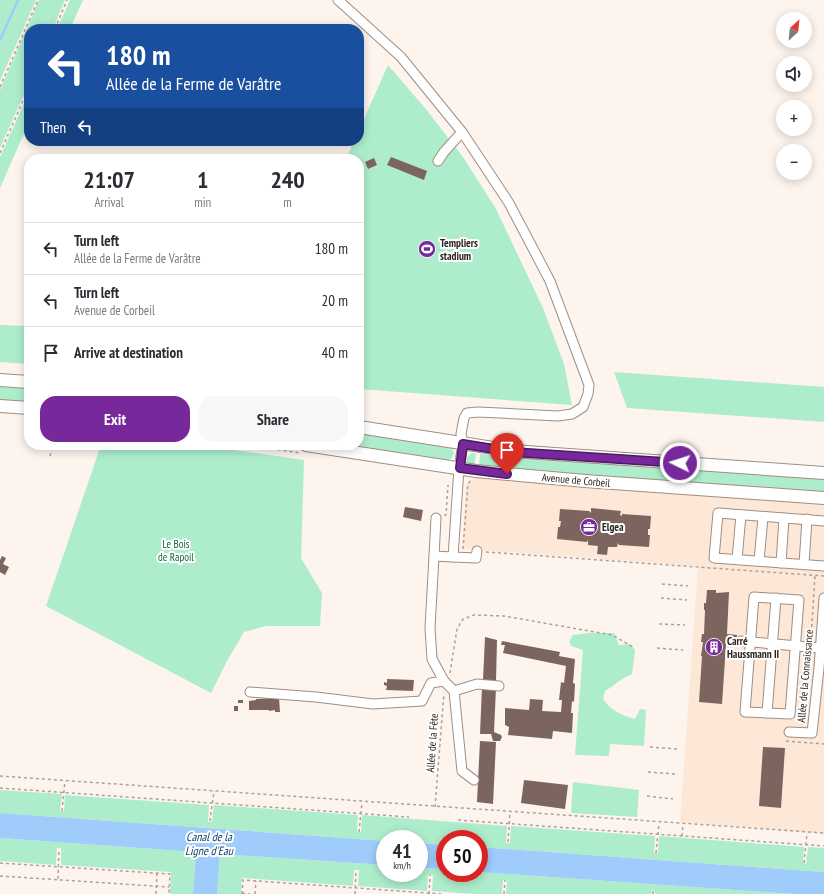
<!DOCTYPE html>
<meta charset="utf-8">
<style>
:root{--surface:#fff;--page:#f7f7f7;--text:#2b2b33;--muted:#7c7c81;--line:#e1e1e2;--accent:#77289a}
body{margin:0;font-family:"PT Sans Narrow",sans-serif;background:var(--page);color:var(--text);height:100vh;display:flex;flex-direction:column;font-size:15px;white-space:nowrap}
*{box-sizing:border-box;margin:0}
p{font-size:13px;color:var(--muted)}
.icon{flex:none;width:22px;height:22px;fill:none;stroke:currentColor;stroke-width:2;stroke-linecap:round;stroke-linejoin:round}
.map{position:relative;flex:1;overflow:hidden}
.drawer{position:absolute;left:24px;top:154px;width:340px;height:296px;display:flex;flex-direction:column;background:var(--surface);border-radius:16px;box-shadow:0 2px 10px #0003}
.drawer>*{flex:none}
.top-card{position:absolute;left:24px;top:24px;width:340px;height:122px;border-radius:16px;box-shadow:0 2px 10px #0003;background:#1a4fa0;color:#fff;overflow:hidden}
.needle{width:26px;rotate:27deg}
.tools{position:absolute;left:776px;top:12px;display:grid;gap:8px}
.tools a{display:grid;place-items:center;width:36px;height:36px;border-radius:50%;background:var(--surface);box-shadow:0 2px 10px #0003;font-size:20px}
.speed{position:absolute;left:376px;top:830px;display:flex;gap:8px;font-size:20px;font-weight:700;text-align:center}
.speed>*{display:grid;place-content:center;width:52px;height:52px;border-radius:50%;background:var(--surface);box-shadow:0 2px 10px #0003;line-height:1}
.speed small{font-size:10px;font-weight:400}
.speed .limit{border:6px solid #d22;background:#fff;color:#111}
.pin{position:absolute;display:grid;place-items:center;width:34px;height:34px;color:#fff;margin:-41px -17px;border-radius:50% 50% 50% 0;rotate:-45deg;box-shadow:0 0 4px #0007}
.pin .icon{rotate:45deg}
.me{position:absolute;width:44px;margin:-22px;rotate:274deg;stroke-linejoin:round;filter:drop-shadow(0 0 3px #0008)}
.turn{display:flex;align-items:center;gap:14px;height:84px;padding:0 16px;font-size:18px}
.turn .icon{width:52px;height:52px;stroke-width:2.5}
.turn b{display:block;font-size:28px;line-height:34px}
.then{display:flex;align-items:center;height:38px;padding:0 16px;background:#0003;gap:8px;font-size:15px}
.eta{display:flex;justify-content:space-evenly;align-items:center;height:68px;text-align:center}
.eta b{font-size:24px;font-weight:700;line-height:28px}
.cta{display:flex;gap:8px;margin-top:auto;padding:8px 16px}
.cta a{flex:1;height:46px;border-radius:16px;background:var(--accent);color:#fff;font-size:16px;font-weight:700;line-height:46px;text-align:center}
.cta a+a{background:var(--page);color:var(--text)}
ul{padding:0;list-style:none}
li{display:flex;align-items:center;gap:12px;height:52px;padding:0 16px;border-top:1px solid var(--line)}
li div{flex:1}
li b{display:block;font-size:15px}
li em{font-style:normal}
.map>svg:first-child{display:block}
.built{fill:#fde7d7}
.green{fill:#adedcc}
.water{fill:#9fccfa}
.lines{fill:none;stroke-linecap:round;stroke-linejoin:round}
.stream{stroke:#9fccfa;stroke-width:2.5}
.building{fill:#7c655f}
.minor-casing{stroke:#a18e80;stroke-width:11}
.major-casing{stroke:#a18e80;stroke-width:14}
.path{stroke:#aaa19b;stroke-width:1.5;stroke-dasharray:3 3;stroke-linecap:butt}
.minor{stroke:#fff;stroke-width:9}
.major{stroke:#fff;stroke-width:12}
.route-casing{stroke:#4d1a64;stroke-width:10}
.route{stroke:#77289a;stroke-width:7}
.labels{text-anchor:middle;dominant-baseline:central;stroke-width:4;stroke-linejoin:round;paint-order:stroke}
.poi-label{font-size:11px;font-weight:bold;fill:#2c241e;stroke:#fff;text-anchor:start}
.street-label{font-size:11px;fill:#2c241e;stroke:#fff}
.park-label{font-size:11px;fill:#146244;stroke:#fff}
.water-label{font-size:12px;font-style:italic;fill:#11426c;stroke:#fff}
</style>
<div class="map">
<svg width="824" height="894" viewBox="0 0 824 894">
<rect width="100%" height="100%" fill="#fdf4ee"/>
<path class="built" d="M478,476L824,502V834L680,822L698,566L462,549L466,483Z"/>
<g class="green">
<path d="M0,0H36L0,81Z"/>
<path d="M39,0H65L53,29H29V83L0,148V90Z"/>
<path d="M70,0H83L70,29H57Z"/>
<path d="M388,65L425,108L463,157L496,209L543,308L564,364L572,405L359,389V159H346L354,141H359V130Z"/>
<path d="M29,92V122L0,188V157Z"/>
<path d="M0,325L29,326V364L0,362Z"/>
<path d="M614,372L824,387V422L627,408Z"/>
<path d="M0,384L29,386V404L0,402Z"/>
<path d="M359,432L451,446L454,453L452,458L448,460L394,452L385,454L331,445H359Z"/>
<path d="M483,440L538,446L824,467V469L589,453L482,443Z"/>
<path d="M101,445H199L304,460L301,558L322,593L320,626H266L244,632L227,661L211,693L46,606Z"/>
<path d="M473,453L476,454L474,467L468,465L466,460L470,454Z"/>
<path d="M480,454L521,459L534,457L824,477V495L479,468Z"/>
<path d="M589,633H614L619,645L630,644L635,650L632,674C622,678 615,685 605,691L603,699C609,709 623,716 635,719L640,709L646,710L644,746L610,744L609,756L575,755L583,650L571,646L569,642L573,635Z"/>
<path d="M573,782L639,790L637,817L571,813Z"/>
<path d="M0,790L62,794L60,811H64L65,795L209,805L208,822H212L214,805L358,815L357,832H361L362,815L507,826L506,843H510L511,826L655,836L654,853H658L659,836L804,847L803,863L806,864L808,847L824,848V872L479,847V839H445V845L419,843V839H385V841L0,813Z"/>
<path d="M0,838L196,852L193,894H170L171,872L61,865V848H57L56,865L0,861Z"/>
<path d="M220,854L385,865V873H419V868L445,869V873H479V872L794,894H655V891L652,890L651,894H506L507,880H503L502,894H474L432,891L433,875H428L427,891L358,886L359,870H354L353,886L242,878L241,894H217Z"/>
</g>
<g class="water">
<path d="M0,813L385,841V865L220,854L217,894H193L196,852L0,838Z"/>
<path d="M419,843L445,845V869L419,868Z"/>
<path d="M479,847L824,872V894H794L479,872Z"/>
</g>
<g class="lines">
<path class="stream" d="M0,40L18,0"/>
</g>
<g class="building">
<path d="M391,157L427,171L424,180L387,165Z"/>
<path d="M374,158L377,165L368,169L365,162Z"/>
<path d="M405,507L423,510L421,521L403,517Z"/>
<path d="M591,508L621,511L620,515L622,516V514L651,516L650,529H648V535H650L649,547L619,545L618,543L617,547H608L607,555L597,554L598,546L588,545V540L587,542L557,539L558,527H560L561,521H559L560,509L589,511L591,513Z"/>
<path d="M2,556L6,558L3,564L9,567L5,575L0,572V560Z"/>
<path d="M707,590H716V593L729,592L727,634L737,635L736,646L726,645L722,704L699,702L702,656H701L703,642H701L702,634H704L705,610H704V603H706Z"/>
<path d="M485,637L497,640L496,681L483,680Z"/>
<path d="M502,641L560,652L559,656L575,659L573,683L575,684L574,702L572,701L571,713H573L572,733L553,731L552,739L508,735L509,727L505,725V708L529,710L530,699L543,700L542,711L561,712L562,700H559L561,682L564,683L566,666L503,653L505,645H501Z"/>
<path d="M387,679L414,680L413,691L386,690L387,686L384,685V682L387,683Z"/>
<path d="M482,686L496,688L494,732L501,735L502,737L500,741H493L491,734H480Z"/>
<path d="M279,698L280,712H275V710L269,711V710H249V701L256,700V699Z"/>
<rect x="238" y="700" width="5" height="3"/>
<rect x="234" y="706" width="4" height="5"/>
<path d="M480,741L496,742L493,804L477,802Z"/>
<path d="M763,747L785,748L781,808L759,806Z"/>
<path d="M524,780L568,785L565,809L521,803Z"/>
</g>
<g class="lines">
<defs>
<g id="minor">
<path d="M338,0L401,57L462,132"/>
<path d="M438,161L444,152L462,132L509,203L550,281L589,385L588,394L583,407L572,414L558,416L478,412L467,413L464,418L461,434L463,444L459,468L453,557L434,556L430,628L432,659L444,681L454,691L462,771L474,780"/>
<path d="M434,556L436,518"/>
<path d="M453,557L476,558L477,551"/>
<path d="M737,559L741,515"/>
<path d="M759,561L763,517"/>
<path d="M781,563L784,518"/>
<path d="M804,564L807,519"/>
<path d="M824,566L714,558L718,513L824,521"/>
<path d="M754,597L799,600L790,714L745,712Z"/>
<path d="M741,641L820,648"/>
<path d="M454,691L477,684L499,686"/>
<path d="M250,692L316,697L373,704L422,701L431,683L444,681"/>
<path d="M767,713L776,598"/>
<path d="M789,732L812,733L819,668L824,598"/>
</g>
<g id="major">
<path d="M0,380L29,382"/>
<path d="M0,406L29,408"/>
<path d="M359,427L512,451L824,473"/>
<path d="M306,445L476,471L585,481L824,498"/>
</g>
</defs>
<use href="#minor" class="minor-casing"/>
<use href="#major" class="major-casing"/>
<g class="path">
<path d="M55,29L67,0"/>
<path d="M0,87L38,0"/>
<path d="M0,153L29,87"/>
<path d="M248,445L300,453"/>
<path d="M50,456L53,445"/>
<path d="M444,515H446L448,485"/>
<path d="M463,549L468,484L471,480"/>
<path d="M486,552L824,576"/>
<path d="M662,584L688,586"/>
<path d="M661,598L687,600"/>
<path d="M659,624L685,625"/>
<path d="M811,639L815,575"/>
<path d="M657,648L683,650"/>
<path d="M450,673L457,629L463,619L474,615L504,616L612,635L633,647"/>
<path d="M807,689L810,655"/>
<path d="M786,741L824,744"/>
<path d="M650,747L677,749"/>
<path d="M648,772L675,774"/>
<path d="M0,776L824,833"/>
<path d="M0,788L409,817"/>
<path d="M647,796L673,799"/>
<path d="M435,807L444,693"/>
<path d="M62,811L65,781"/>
<path d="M458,820L824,846"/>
<path d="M210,821L214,791"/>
<path d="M359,832L362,802"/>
<path d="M682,836L683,824"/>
<path d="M508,842L510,812"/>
<path d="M656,853L659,823"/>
<path d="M0,863L170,874L169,894"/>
<path d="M804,863L807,833"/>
<path d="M0,876L169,887"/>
<path d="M58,879L59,849"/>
<path d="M242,893L250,894"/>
<path d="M156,894L157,874"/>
<path d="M242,894L243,880L442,894"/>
<path d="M255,894L256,881"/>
<path d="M355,894L356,870"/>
<path d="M429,894L430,875"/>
<path d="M504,894L505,880"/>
<path d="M653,894V891"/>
</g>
<use href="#minor" class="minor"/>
<use href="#major" class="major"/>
</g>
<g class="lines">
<defs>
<path id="route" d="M507,474L460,468L463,444L512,452L680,463"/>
</defs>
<use href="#route" class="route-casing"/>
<use href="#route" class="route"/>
</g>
<defs>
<symbol id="stadium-disc" viewBox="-11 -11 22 22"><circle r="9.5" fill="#77289a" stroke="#fff"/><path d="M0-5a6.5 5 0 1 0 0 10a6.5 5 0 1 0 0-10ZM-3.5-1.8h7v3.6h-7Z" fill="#fff"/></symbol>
<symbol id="office-disc" viewBox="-11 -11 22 22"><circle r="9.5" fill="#77289a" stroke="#fff"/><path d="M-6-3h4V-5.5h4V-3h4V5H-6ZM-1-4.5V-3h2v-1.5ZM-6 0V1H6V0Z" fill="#fff"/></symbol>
<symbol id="building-disc" viewBox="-11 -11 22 22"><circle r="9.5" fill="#77289a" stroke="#fff"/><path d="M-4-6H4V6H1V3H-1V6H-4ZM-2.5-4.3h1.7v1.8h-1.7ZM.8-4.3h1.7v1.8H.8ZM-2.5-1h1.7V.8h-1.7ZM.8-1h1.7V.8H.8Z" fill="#fff"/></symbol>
</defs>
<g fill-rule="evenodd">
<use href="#stadium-disc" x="417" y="239" width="20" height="20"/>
<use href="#office-disc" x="579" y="517" width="20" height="20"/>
<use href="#building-disc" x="704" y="637" width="20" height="20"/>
</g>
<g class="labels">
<g class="poi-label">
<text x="440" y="243">Templiers<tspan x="440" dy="13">stadium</tspan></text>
<text x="602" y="527">Elgea</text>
<text x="727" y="641">Carré<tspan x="727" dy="13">Haussmann II</tspan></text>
</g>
<g class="street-label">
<text transform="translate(576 480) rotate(5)">Avenue de Corbeil</text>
<text transform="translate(805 676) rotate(-85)">Allée de la Connaissance</text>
<text transform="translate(432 743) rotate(-86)">Allée de la Fête</text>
</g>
<g class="park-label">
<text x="176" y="544">Le Bois<tspan x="176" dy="13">de Rapoil</tspan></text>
</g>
<g class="water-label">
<text x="209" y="836">Canal de la<tspan x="209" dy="14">Ligne d'Eau</tspan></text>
</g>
</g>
</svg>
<div class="tools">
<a><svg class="needle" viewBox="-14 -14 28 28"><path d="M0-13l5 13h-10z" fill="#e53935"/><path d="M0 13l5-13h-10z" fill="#7c7c81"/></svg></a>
<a><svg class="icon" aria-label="sound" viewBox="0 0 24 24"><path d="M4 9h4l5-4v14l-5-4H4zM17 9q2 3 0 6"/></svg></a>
<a>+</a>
<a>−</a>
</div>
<div class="speed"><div>41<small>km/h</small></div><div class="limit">50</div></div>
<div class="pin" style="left:507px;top:474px;background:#d93025"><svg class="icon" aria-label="arrive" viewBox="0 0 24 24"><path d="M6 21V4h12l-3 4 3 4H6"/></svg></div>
<svg class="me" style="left:680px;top:463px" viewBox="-20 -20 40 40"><circle r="17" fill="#77289a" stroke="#fff" stroke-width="3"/><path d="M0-11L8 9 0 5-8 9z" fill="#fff"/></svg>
<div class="top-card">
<div class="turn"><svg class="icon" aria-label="left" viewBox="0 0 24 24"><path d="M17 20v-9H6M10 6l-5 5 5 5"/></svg><div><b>180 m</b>Allée de la Ferme de Varâtre</div></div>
<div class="then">Then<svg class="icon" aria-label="left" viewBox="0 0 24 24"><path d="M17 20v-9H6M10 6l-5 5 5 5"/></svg></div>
</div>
<section class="drawer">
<div class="eta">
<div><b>21:07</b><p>Arrival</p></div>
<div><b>1</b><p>min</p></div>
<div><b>240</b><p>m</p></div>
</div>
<ul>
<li><svg class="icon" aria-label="left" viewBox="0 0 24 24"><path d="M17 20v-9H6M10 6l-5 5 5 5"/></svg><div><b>Turn left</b><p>Allée de la Ferme de Varâtre</p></div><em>180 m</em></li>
<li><svg class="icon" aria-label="left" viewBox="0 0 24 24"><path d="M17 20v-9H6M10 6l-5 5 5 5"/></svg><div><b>Turn left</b><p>Avenue de Corbeil</p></div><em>20 m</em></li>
<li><svg class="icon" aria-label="arrive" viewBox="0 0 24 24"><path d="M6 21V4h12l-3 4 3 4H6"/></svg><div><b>Arrive at destination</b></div><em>40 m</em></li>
</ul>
<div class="cta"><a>Exit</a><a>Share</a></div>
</section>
</div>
